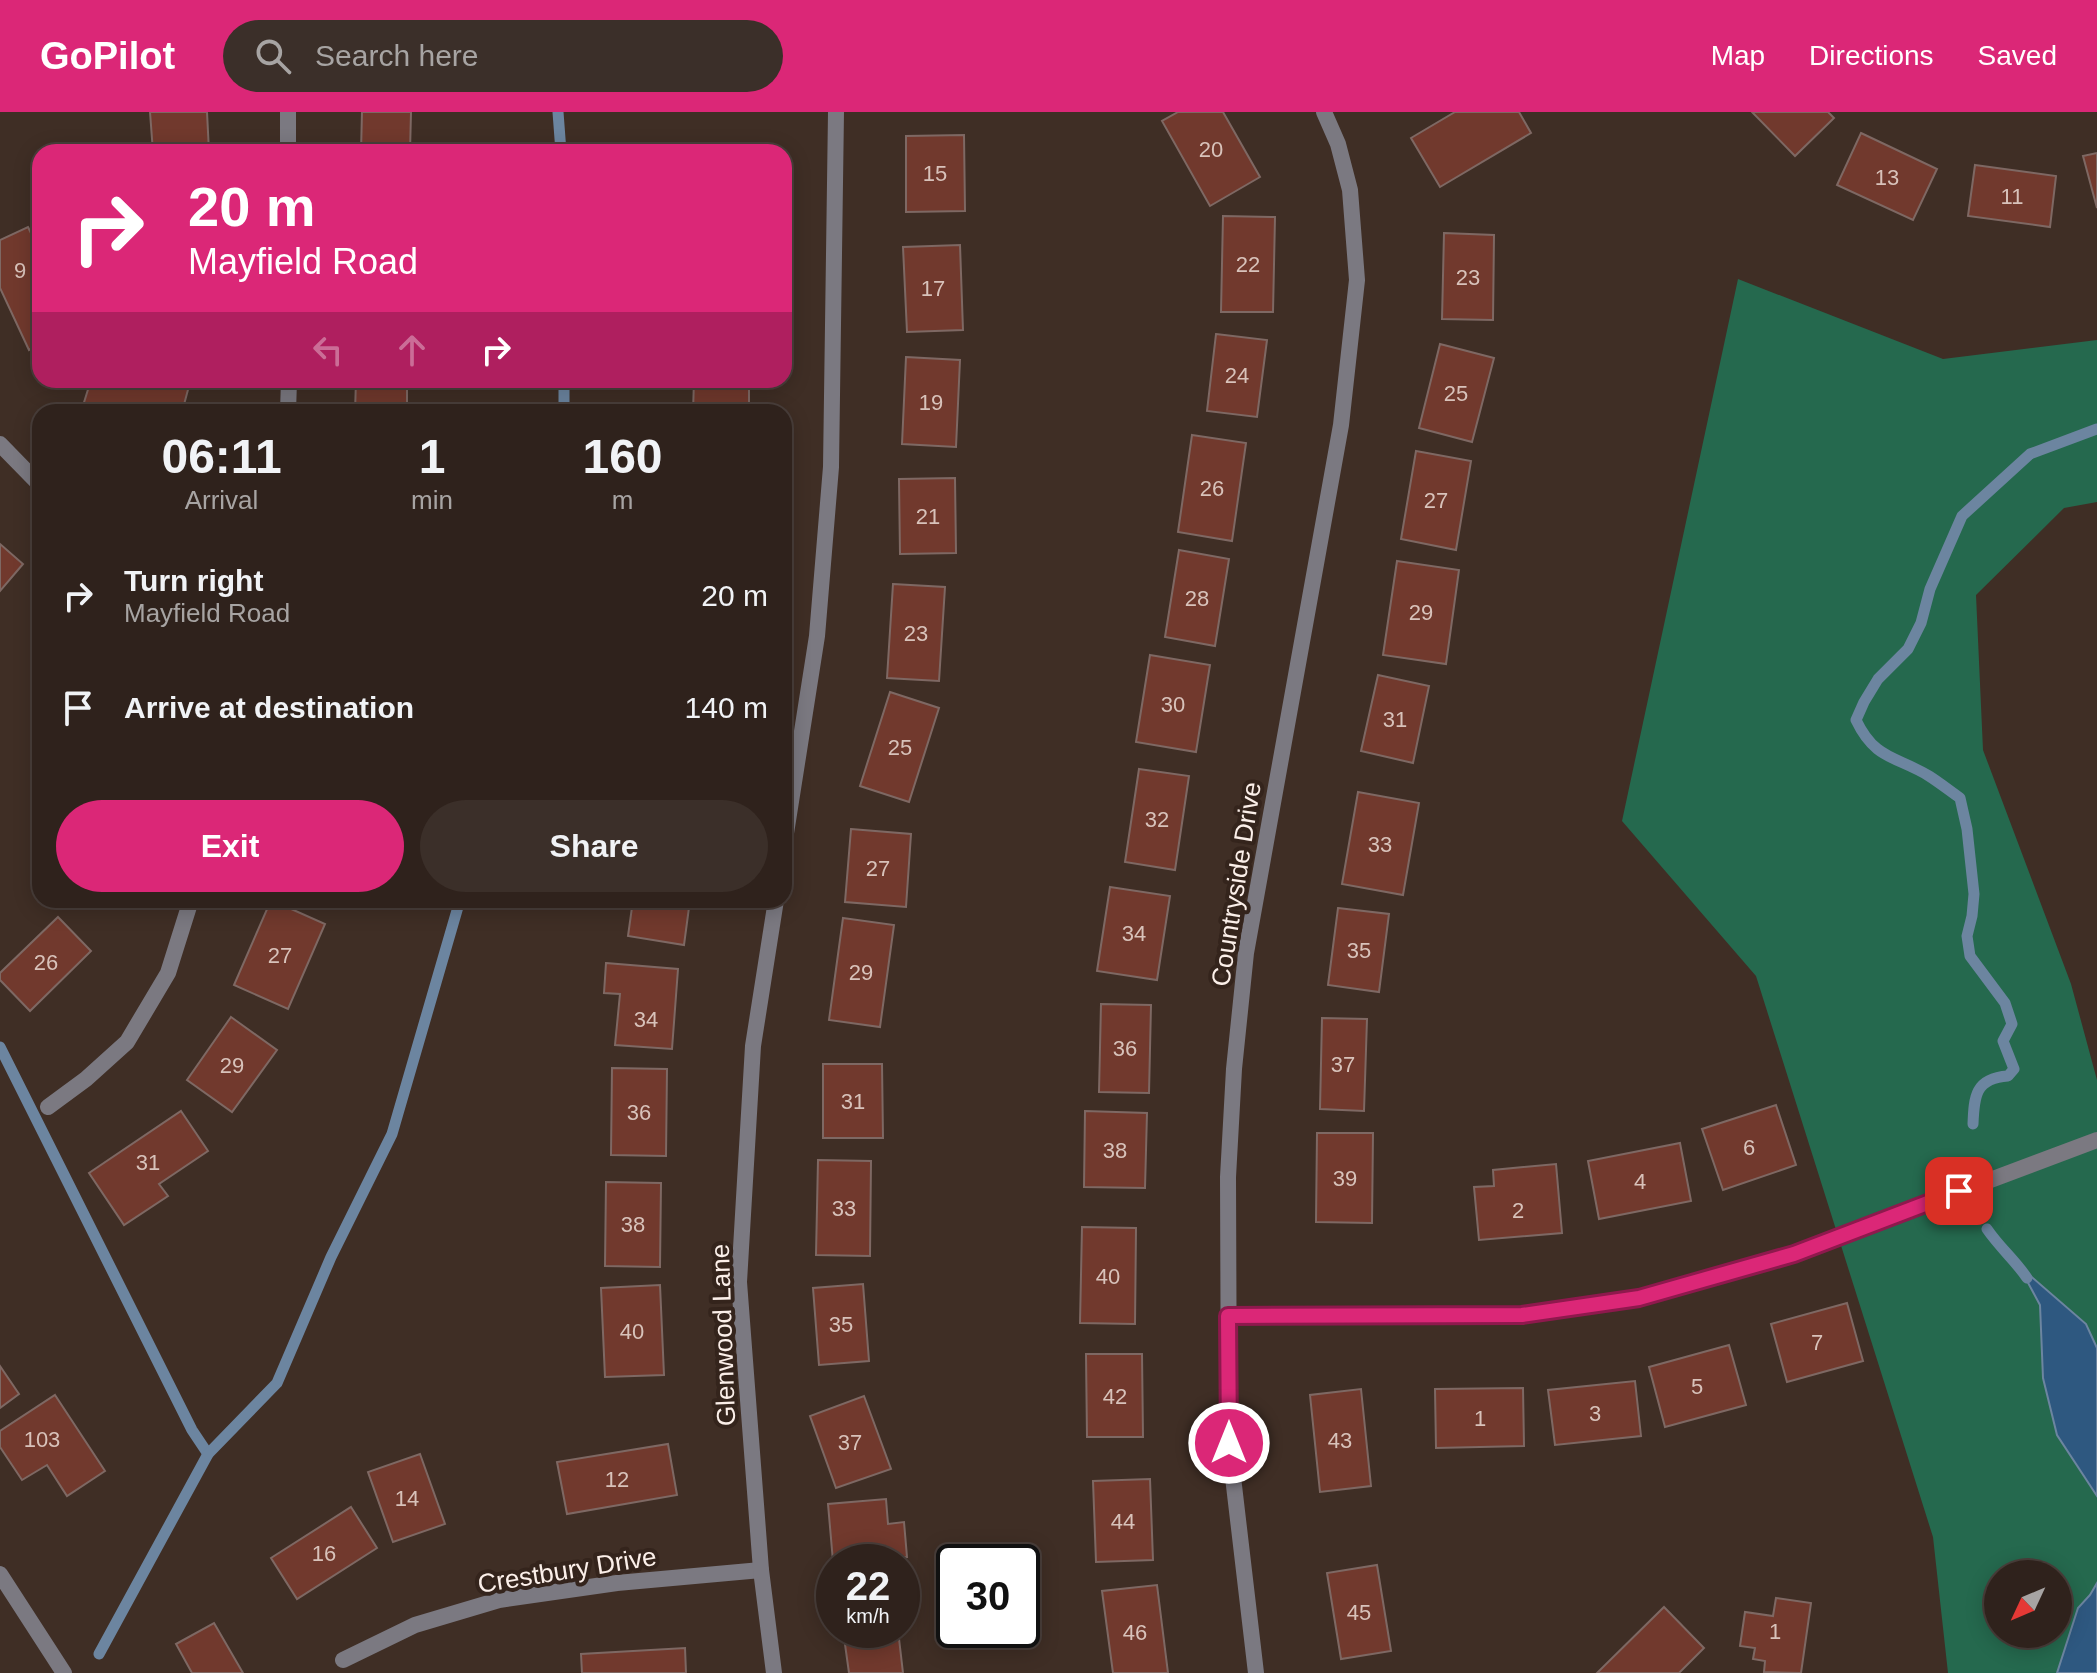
<!DOCTYPE html>
<style>
:root{--surface:#2f221c;--page:#3b2f29;--text:#f1f3f6;--muted:#a7a4a3;--line:#4a3f3b;--accent:#db2777}
body{margin:0;font-family:Helvetica,sans-serif;background:var(--page);color:var(--text);height:100vh;display:flex;flex-direction:column;font-size:30px;white-space:nowrap}
*{box-sizing:border-box;margin:0}
p{font-size:26px;color:var(--muted)}
.icon{flex:none;width:44px;height:44px;fill:none;stroke:currentColor;stroke-width:2;stroke-linecap:round;stroke-linejoin:round}
.map{position:relative;flex:1;overflow:hidden}
.side{position:absolute;left:32px;top:292px;width:760px;height:504px;display:flex;flex-direction:column;background:var(--surface);border-radius:24px;box-shadow:0 4px 20px #0003,0 0 0 2px var(--line)}
.side>*{flex:none}
.top-card{position:absolute;left:32px;top:32px;width:760px;height:244px;border-radius:24px;box-shadow:0 4px 20px #0003,0 0 0 2px var(--line);background:#db2777;color:#fff;overflow:hidden}
.needle{width:52px;rotate:226deg}
.tools{position:absolute;left:1984px;top:1448px;display:grid;gap:16px}
.tools a{display:grid;place-items:center;width:88px;height:88px;border-radius:50%;background:var(--surface);box-shadow:0 4px 20px #0003,0 0 0 2px var(--line);font-size:40px}
.speed{position:absolute;left:816px;top:1432px;display:flex;gap:16px;font-size:40px;font-weight:700;text-align:center}
.speed>*{display:grid;place-content:center;width:104px;height:104px;border-radius:50%;background:var(--surface);box-shadow:0 4px 20px #0003,0 0 0 2px var(--line);line-height:1}
.speed small{font-size:20px;font-weight:400}
.speed .limit{border:4px solid #111;border-radius:12px;background:#fff;color:#111}
.pin{position:absolute;display:grid;place-items:center;width:68px;height:68px;color:#fff;margin:-34px;border-radius:16px;box-shadow:0 4px 12px #0006}
.me{position:absolute;width:88px;margin:-44px;rotate:0deg;stroke-linejoin:round;filter:drop-shadow(0 0 6px #0008)}
.turn{display:flex;align-items:center;gap:28px;height:168px;padding:0 24px;font-size:36px}
.turn .icon{width:104px;height:104px;stroke-width:2.5}
.turn b{display:block;font-size:56px;line-height:68px}
.lanes{display:flex;align-items:center;height:76px;padding:0 24px;background:#0003;justify-content:center;gap:40px;direction:ltr}
.lanes .off{opacity:.35}
.eta{display:flex;justify-content:space-evenly;align-items:center;height:136px;text-align:center}
.eta b{font-size:48px;font-weight:800;line-height:56px}
.primary-button{display:flex;gap:16px;margin-top:auto;padding:16px 24px}
.primary-button a{flex:1;height:92px;border-radius:48px;background:var(--accent);color:#fff;font-size:32px;font-weight:800;line-height:92px;text-align:center}
.primary-button a+a{background:var(--page);color:var(--text)}
ul{padding:0;list-style:none}
li{display:flex;align-items:center;gap:24px;height:112px;padding:0 24px}
li div{flex:1}
li b{display:block;font-size:30px}
li em{font-style:normal}
header{display:flex;align-items:center;gap:48px;box-sizing:border-box;height:112px;padding:0 40px;background:var(--accent);color:#fff}
header strong{font-size:38px}
nav{display:flex;gap:44px;margin-inline-start:auto;font-size:28px}
.search{width:560px;height:72px;background:var(--page);display:flex;align-items:center;gap:20px;box-sizing:border-box;padding:0 28px;border-radius:44px;color:var(--muted);font-size:30px}
.map>svg:first-child{display:block}
.forest{fill:#25694e;fill-rule:evenodd}
.water{fill:#2e5880;stroke:#6c85a0;stroke-width:2}
.lines{fill:none;stroke-linecap:round;stroke-linejoin:round}
.stream{stroke:#6c85a0;stroke-width:11}
.building{fill:#71392d;stroke:#7e6863;stroke-width:2}
.service{stroke:#7b7981;stroke-width:16}
.minor{stroke:#7b7981;stroke-width:16}
.route-casing{stroke:#8e194d;stroke-width:20}
.route{stroke:#db2777;stroke-width:14}
.labels{text-anchor:middle;dominant-baseline:central;stroke-width:8;stroke-linejoin:round;paint-order:stroke}
.number-label{font-size:22px;fill:#d8c2ba}
.street-label{font-size:26px;fill:#fbefe9;stroke:#34241c}
</style>
<header>
<strong>GoPilot</strong>
<div class="search"><svg class="icon" aria-label="search" viewBox="0 0 24 24"><circle cx="10" cy="10" r="6"/><path d="M15 15l6 6"/></svg>Search here</div>
<nav><a>Map</a><a>Directions</a><a>Saved</a></nav>
</header>
<div class="map">
<svg width="2097" height="1561" viewBox="0 0 2097 1561">
<rect width="100%" height="100%" fill="#3f2e25"/>
<path class="forest" d="M1738,167L1943,247L2097,228V390L2064,396L1976,483L1983,638L2071,872L2097,968V1236L2086,1212L2021,1156L2040,1193L2043,1266L2057,1323L2097,1384V1471L2090,1483L2078,1496L2057,1561H1948L1933,1425L1756,864L1622,709ZM1998,1462H2058V1522H1998Z"/>
<g class="water">
<path d="M2019,1154L2086,1212L2097,1236V1384L2057,1323L2043,1266L2040,1193Z"/>
<path d="M2097,1471V1561H2057L2078,1496L2090,1483Z"/>
</g>
<g class="lines">
<g class="stream">
<path d="M558,0L561,40"/>
<path d="M564,268V300"/>
<path d="M0,935L192,1318L208,1342"/>
<path d="M1973,1012C1974,985 1975,966 2008,964L2014,957L2003,929L2012,912L2005,891L1970,844L1967,824L1972,804L1974,782L1967,717L1960,686C1950,679 1940,671 1929,664C1896,644 1875,648 1856,608L1864,590L1878,567L1908,537L1921,511L1930,477L1962,404L2030,342L2097,317"/>
<path d="M1987,1117C2000,1136 2015,1148 2027,1166"/>
<path d="M99,1542L208,1342L277,1271L331,1145L392,1022L460,788"/>
</g>
</g>
<g class="building">
<path d="M150,0H207L209,40H153Z"/>
<path d="M362,0H411L410,40H361Z"/>
<path d="M1178,0H1223L1260,65L1210,94L1162,9Z"/>
<path d="M1455,0H1519L1531,21L1440,75L1411,26Z"/>
<path d="M1752,0H1828L1834,6L1795,44Z"/>
<path d="M1861,21L1937,57L1913,108L1837,73Z"/>
<path d="M964,23L965,99L906,100V24Z"/>
<path d="M2097,41V96L2083,44Z"/>
<path d="M1975,53L2056,64L2050,115L1968,104Z"/>
<path d="M1223,104L1275,105L1273,200H1221Z"/>
<path d="M28,115L40,140V232L29,238L0,176V128Z"/>
<path d="M1444,121L1494,123L1493,208L1442,207Z"/>
<path d="M960,133L963,218L907,220L903,135Z"/>
<path d="M1216,222L1267,228L1257,305L1207,299Z"/>
<path d="M1440,232L1494,246L1472,330L1419,316Z"/>
<path d="M906,245L960,248L956,335L902,332Z"/>
<path d="M91,268H168L189,274L182,300H81Z"/>
<path d="M356,268H407V300H355Z"/>
<path d="M694,268H749V300H693Z"/>
<path d="M1192,323L1246,331L1232,429L1178,420Z"/>
<path d="M1416,339L1471,349L1456,438L1401,427Z"/>
<path d="M955,366L956,441L900,442L899,367Z"/>
<path d="M0,432L23,452L0,479Z"/>
<path d="M1179,438L1229,447L1215,534L1165,525Z"/>
<path d="M1397,449L1459,458L1446,552L1383,543Z"/>
<path d="M893,472L945,475L939,569L887,566Z"/>
<path d="M1150,543L1210,553L1196,640L1136,630Z"/>
<path d="M1378,563L1429,574L1413,651L1361,639Z"/>
<path d="M890,580L939,596L909,690L860,674Z"/>
<path d="M1139,657L1189,664L1175,758L1125,750Z"/>
<path d="M1358,680L1419,691L1403,783L1342,772Z"/>
<path d="M851,717L911,722L906,795L845,790Z"/>
<path d="M1110,775L1170,784L1157,868L1097,859Z"/>
<path d="M271,788L325,812L288,897L234,873Z"/>
<path d="M633,788H690L684,833L628,824Z"/>
<path d="M1338,796L1389,802L1379,880L1328,873Z"/>
<path d="M58,805L91,839L30,899L0,868V861Z"/>
<path d="M843,806L894,813L880,915L829,908Z"/>
<path d="M606,851L678,857L672,937L615,933L620,882L604,881Z"/>
<path d="M1101,892L1151,893L1149,981L1099,980Z"/>
<path d="M231,905L277,938L232,1000L187,968Z"/>
<path d="M1322,906L1367,907L1364,999L1320,997Z"/>
<path d="M823,952H882L883,1026H823Z"/>
<path d="M612,956L667,957L666,1044L611,1043Z"/>
<path d="M1776,993L1796,1053L1723,1078L1702,1017Z"/>
<path d="M181,999L208,1039L159,1072L168,1084L124,1113L89,1061Z"/>
<path d="M1085,999L1147,1001L1145,1076L1084,1075Z"/>
<path d="M1317,1021H1373L1372,1111L1316,1110Z"/>
<path d="M1680,1031L1691,1089L1599,1107L1588,1049Z"/>
<path d="M818,1048L871,1049L870,1144L816,1143Z"/>
<path d="M1556,1052L1562,1121L1479,1128L1474,1075L1494,1074L1493,1058Z"/>
<path d="M606,1070L661,1071L660,1155L605,1154Z"/>
<path d="M1082,1115L1136,1116L1135,1212L1080,1211Z"/>
<path d="M863,1172L869,1249L819,1253L813,1176Z"/>
<path d="M660,1173L664,1263L605,1265L601,1176Z"/>
<path d="M1847,1191L1863,1249L1787,1270L1771,1212Z"/>
<path d="M1729,1233L1746,1293L1665,1315L1649,1255Z"/>
<path d="M1086,1242H1142L1143,1325H1087Z"/>
<path d="M0,1254L19,1282L0,1296Z"/>
<path d="M1635,1269L1641,1324L1555,1333L1548,1278Z"/>
<path d="M1523,1276L1524,1334L1436,1336L1435,1277Z"/>
<path d="M1361,1277L1371,1374L1320,1380L1310,1283Z"/>
<path d="M55,1283L105,1359L67,1384L47,1353L22,1368L0,1335V1319Z"/>
<path d="M864,1284L891,1357L836,1376L810,1304Z"/>
<path d="M668,1332L677,1383L567,1402L557,1350Z"/>
<path d="M420,1342L445,1412L393,1430L368,1360Z"/>
<path d="M1150,1367L1153,1448L1096,1450L1093,1369Z"/>
<path d="M886,1387L888,1412L904,1410L907,1445L882,1448V1450H834V1461L828,1392Z"/>
<path d="M351,1395L377,1436L297,1487L271,1446Z"/>
<path d="M1377,1453L1391,1539L1341,1547L1327,1461Z"/>
<path d="M1157,1473L1168,1561H1113L1102,1479Z"/>
<path d="M1776,1486L1811,1491L1801,1561L1764,1560L1765,1549L1753,1547L1755,1536L1740,1534L1745,1500L1773,1504Z"/>
<path d="M1664,1495L1704,1536L1679,1561H1597Z"/>
<path d="M214,1511L243,1561H192L176,1532Z"/>
<path d="M843,1518H898L903,1561H849Z"/>
<path d="M685,1536L686,1561H582L581,1542Z"/>
</g>
<g class="lines">
<path class="service" d="M1876,1111L2097,1028"/>
<g class="minor">
<path d="M288,0V40"/>
<path d="M288,300L289,268"/>
<path d="M0,332L40,373"/>
<path d="M784,734L817,524L831,355L836,0"/>
<path d="M48,995L86,967L127,930L168,861L191,788"/>
<path d="M1228,1204L1522,1203L1639,1186L1794,1142L1876,1111"/>
<path d="M0,1462L64,1561"/>
<path d="M343,1548L415,1513L499,1488L617,1471L761,1458"/>
<path d="M774,1561L761,1458L739,1170L753,934L776,788"/>
<path d="M1256,1561L1229,1331L1228,1065L1234,957L1246,841L1341,313L1357,168L1350,78L1338,32L1324,0"/>
</g>
</g>
<g class="lines">
<defs>
<path id="route" d="M1229,1331L1228,1204L1522,1203L1639,1186L1794,1142L1959,1079"/>
</defs>
<use href="#route" class="route-casing"/>
<use href="#route" class="route"/>
</g>
<g class="labels">
<g class="number-label">
<text x="1211" y="37">20</text>
<text x="935" y="61">15</text>
<text x="1887" y="65">13</text>
<text x="2012" y="84">11</text>
<text x="1248" y="152">22</text>
<text x="20" y="158">9</text>
<text x="1468" y="165">23</text>
<text x="933" y="176">17</text>
<text x="1237" y="263">24</text>
<text x="1456" y="281">25</text>
<text x="931" y="290">19</text>
<text x="1212" y="376">26</text>
<text x="1436" y="388">27</text>
<text x="928" y="404">21</text>
<text x="1197" y="486">28</text>
<text x="1421" y="500">29</text>
<text x="916" y="521">23</text>
<text x="1173" y="592">30</text>
<text x="1395" y="607">31</text>
<text x="900" y="635">25</text>
<text x="1157" y="707">32</text>
<text x="1380" y="732">33</text>
<text x="878" y="756">27</text>
<text x="1134" y="821">34</text>
<text x="1359" y="838">35</text>
<text x="280" y="843">27</text>
<text x="46" y="850">26</text>
<text x="861" y="860">29</text>
<text x="646" y="907">34</text>
<text x="1125" y="936">36</text>
<text x="1343" y="952">37</text>
<text x="232" y="953">29</text>
<text x="853" y="989">31</text>
<text x="639" y="1000">36</text>
<text x="1749" y="1035">6</text>
<text x="1115" y="1038">38</text>
<text x="148" y="1050">31</text>
<text x="1345" y="1066">39</text>
<text x="1640" y="1069">4</text>
<text x="844" y="1096">33</text>
<text x="1518" y="1098">2</text>
<text x="633" y="1112">38</text>
<text x="1108" y="1164">40</text>
<text x="841" y="1212">35</text>
<text x="632" y="1219">40</text>
<text x="1817" y="1230">7</text>
<text x="1697" y="1274">5</text>
<text x="1115" y="1284">42</text>
<text x="1595" y="1301">3</text>
<text x="1480" y="1306">1</text>
<text x="42" y="1327">103</text>
<text x="1340" y="1328">43</text>
<text x="850" y="1330">37</text>
<text x="617" y="1367">12</text>
<text x="407" y="1386">14</text>
<text x="1123" y="1409">44</text>
<text x="324" y="1441">16</text>
<text x="1359" y="1500">45</text>
<text x="1775" y="1519">1</text>
<text x="1135" y="1520">46</text>
</g>
<g class="street-label">
<text transform="translate(1236 772) rotate(-81)">Countryside Drive</text>
<text transform="translate(723 1223) rotate(-92)">Glenwood Lane</text>
<text transform="translate(567 1458) rotate(-9)">Crestbury Drive</text>
</g>
</g>
</svg>
<div class="tools">
<a><svg class="needle" viewBox="-14 -14 28 28"><path d="M0-13l5 13h-10z" fill="#e53935"/><path d="M0 13l5-13h-10z" fill="#a7a4a3"/></svg></a>
</div>
<div class="speed"><div>22<small>km/h</small></div><div class="limit">30</div></div>
<div class="pin" style="left:1959px;top:1079px;background:#d93025"><svg class="icon" aria-label="arrive" viewBox="0 0 24 24"><path d="M6 21V4h12l-3 4 3 4H6"/></svg></div>
<svg class="me" style="left:1229px;top:1331px" viewBox="-20 -20 40 40"><circle r="17" fill="#db2777" stroke="#fff" stroke-width="3"/><path d="M0-11L8 9 0 5-8 9z" fill="#fff"/></svg>
<div class="top-card">
<div class="turn"><svg class="icon" aria-label="right" viewBox="0 0 24 24"><path d="M7 20v-9h11M14 6l5 5-5 5"/></svg><div><b>20 m</b>Mayfield Road</div></div>
<div class="lanes"><svg class="icon off" aria-label="left" viewBox="0 0 24 24"><path d="M17 20v-9H6M10 6l-5 5 5 5"/></svg><svg class="icon off" aria-label="ahead" viewBox="0 0 24 24"><path d="M12 20V5M6 11l6-6 6 6"/></svg><svg class="icon" aria-label="right" viewBox="0 0 24 24"><path d="M7 20v-9h11M14 6l5 5-5 5"/></svg></div>
</div>
<section class="side">
<div class="eta">
<div><b>06:11</b><p>Arrival</p></div>
<div><b>1</b><p>min</p></div>
<div><b>160</b><p>m</p></div>
</div>
<ul>
<li><svg class="icon" aria-label="right" viewBox="0 0 24 24"><path d="M7 20v-9h11M14 6l5 5-5 5"/></svg><div><b>Turn right</b><p>Mayfield Road</p></div><em>20 m</em></li>
<li><svg class="icon" aria-label="arrive" viewBox="0 0 24 24"><path d="M6 21V4h12l-3 4 3 4H6"/></svg><div><b>Arrive at destination</b></div><em>140 m</em></li>
</ul>
<div class="primary-button"><a>Exit</a><a>Share</a></div>
</section>
</div>
